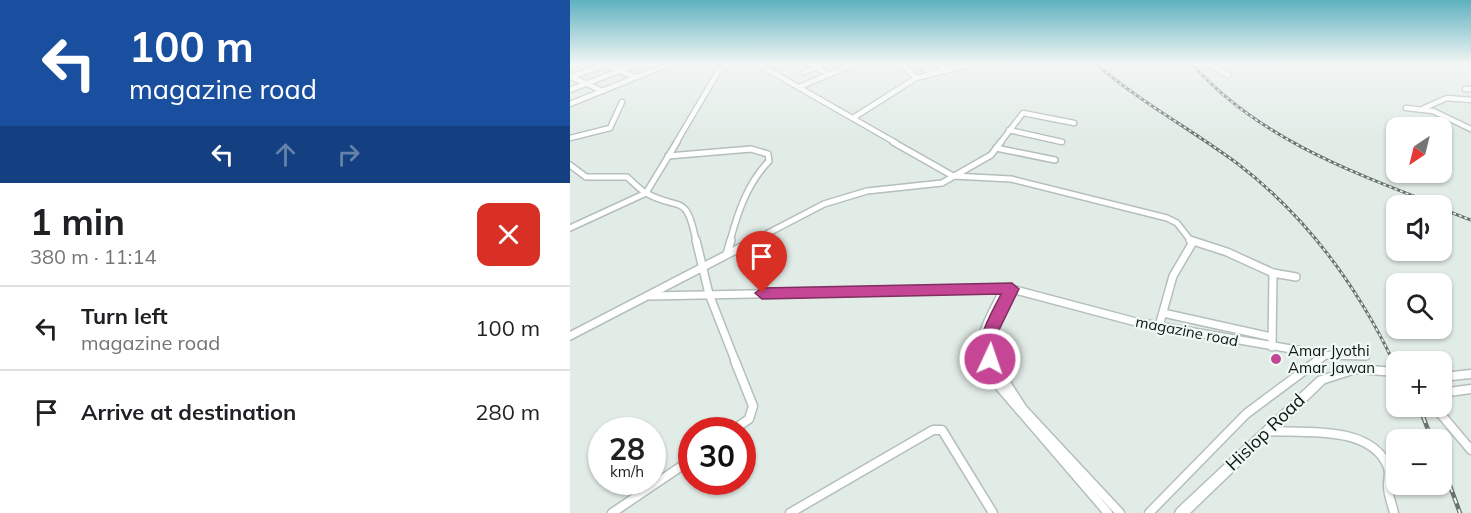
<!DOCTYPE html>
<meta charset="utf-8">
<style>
:root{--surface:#fff;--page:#f2f2f2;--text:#202124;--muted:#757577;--line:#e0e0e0}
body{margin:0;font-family:Mulish,sans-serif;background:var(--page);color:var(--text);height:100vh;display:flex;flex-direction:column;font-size:22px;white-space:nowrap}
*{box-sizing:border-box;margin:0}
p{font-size:20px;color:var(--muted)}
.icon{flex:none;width:33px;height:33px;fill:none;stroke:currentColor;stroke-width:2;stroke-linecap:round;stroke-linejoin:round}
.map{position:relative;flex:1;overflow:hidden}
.panel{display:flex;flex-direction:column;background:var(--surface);width:570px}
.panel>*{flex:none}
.hud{background:#1a4fa0;color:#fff;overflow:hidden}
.needle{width:39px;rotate:215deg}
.tools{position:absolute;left:816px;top:117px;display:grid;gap:12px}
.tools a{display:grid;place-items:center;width:66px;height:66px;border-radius:12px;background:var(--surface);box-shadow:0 2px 4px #0004;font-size:30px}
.speed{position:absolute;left:18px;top:417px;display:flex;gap:12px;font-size:30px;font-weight:700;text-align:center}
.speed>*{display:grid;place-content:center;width:78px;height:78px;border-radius:50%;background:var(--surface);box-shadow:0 2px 4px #0004;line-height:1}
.speed small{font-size:15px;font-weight:400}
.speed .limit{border:9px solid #d22;background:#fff;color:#111}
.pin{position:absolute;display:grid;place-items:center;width:51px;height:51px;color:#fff;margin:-62px -26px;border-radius:50% 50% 50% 0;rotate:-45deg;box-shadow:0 0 6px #0007}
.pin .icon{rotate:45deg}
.me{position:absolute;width:66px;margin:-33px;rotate:3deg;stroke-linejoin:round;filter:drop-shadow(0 0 4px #0008)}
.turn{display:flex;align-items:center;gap:21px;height:126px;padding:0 30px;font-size:27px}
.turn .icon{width:78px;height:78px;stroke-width:2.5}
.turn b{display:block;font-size:42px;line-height:51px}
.lanes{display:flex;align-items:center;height:57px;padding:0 30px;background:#0003;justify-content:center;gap:30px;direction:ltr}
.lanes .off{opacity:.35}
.round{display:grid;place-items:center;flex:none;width:63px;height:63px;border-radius:12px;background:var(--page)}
.headline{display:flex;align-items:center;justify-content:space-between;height:102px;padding:0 30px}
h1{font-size:36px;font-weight:700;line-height:45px}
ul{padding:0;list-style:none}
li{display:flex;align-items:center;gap:18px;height:84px;padding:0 30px;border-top:2px solid var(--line)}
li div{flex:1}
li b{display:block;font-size:22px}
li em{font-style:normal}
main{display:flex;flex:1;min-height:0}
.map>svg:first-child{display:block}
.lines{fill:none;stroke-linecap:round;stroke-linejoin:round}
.street-far3-casing{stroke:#b4beba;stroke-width:7}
.street-far2-casing{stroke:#b4beba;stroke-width:8}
.street-far1-casing{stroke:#b4beba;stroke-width:10}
.street-casing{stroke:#b4beba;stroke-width:11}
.secondary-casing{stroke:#b4beba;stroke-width:3}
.street-far3{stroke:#fff;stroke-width:4.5}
.street-far2{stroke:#fff;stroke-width:5}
.street-far1{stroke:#fff;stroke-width:7}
.street{stroke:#fff;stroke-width:8}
.secondary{fill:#fff;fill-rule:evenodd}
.rail-far1-casing{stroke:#6b726e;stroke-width:3}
.rail-casing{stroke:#6b726e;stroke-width:4.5}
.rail-far1{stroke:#effaf5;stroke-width:1.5;stroke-dasharray:3;stroke-linecap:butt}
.rail{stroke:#effaf5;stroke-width:2;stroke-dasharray:6;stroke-linecap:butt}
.route{fill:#c44694;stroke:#7f2e60;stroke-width:1.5}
.poi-dot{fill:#c44694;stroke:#effaf5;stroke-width:2}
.labels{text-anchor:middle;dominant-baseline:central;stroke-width:4.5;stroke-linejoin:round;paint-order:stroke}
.street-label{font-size:15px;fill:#101412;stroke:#effaf5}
.poi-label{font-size:15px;fill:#101412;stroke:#effaf5;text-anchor:start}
.near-street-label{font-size:18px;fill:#101412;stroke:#effaf5}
</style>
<main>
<section class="panel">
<div class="hud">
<div class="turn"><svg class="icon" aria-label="left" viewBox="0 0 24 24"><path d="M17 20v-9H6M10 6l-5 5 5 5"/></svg><div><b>100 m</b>magazine road</div></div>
<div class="lanes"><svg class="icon" aria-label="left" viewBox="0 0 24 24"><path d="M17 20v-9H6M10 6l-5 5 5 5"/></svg><svg class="icon off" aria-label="ahead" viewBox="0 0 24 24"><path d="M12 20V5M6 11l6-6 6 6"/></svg><svg class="icon off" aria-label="right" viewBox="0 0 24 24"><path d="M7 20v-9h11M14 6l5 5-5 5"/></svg></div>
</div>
<div class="headline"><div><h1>1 min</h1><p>380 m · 11:14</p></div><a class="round" style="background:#d93025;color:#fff"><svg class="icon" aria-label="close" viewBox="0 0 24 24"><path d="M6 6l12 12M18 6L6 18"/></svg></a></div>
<ul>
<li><svg class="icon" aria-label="left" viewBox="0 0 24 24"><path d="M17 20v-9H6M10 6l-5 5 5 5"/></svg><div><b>Turn left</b><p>magazine road</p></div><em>100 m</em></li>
<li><svg class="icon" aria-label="arrive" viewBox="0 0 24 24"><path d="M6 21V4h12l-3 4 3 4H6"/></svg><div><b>Arrive at destination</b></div><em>280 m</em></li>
</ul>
</section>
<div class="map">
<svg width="901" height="513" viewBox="0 0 901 513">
<rect width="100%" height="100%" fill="#e2ece7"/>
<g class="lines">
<defs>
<g id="street-far3">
<path d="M33,64L65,77"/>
<path d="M188,64L326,143"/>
<path d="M239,64L259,74"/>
<path d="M332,64L346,78"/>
<path d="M351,64L361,74"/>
<path d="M368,64L376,71"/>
<path d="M639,64L658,75"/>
<path d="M0,66L7,64"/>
<path d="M234,72L255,64"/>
<path d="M0,77L35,65"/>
<path d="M1,77L33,91"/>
<path d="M229,87L284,64"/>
<path d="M895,89H901"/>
<path d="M0,90L67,64"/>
<path d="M0,104L99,64"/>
<path d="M836,108L863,111L901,129"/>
<path d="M854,108L877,98L901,100"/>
<path d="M283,118L346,78L402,64"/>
<path d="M439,130L492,142"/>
<path d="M0,138L40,128L52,102"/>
<path d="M106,143L148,72L158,64"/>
<path d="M430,143L453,113L504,123"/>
</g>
<g id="street-far2">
<path d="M323,142L383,176L441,179L597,218L607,223L621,241"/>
<path d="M426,148L485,160"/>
<path d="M98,156L181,149L198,154L199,161C177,184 168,212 160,241"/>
<path d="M0,165L16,177H57C63,182 69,189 76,193C110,212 116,191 126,241"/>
<path d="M0,228L76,193L107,142"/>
<path d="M183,241L254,204L297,191L372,183L421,155L431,142"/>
</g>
<g id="street-far1">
<path d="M126,240L139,294L166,363"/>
<path d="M620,240L657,252L703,273"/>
<path d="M157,254L161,240"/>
<path d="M80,296L442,289L566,322L756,355L796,356"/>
<path d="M593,313L702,337"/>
<path d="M589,326L603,276L623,242"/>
<path d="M0,336L185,240"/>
<path d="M702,347L703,273L726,277"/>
<path d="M413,363C404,338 424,311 434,289"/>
<path d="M422,363C414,334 428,314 442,289"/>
<path d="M745,363L755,355"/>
</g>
<g id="street">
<path d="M413,361L422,378L538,513"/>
<path d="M422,361L453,409L550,513"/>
<path d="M872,393L901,389"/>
<path d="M864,406L901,450"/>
<path d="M163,430L179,419L183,406L165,361"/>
<path d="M697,431C736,433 801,425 818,467C820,473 818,479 818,486C818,495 822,504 824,513"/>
<path d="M42,513L122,459"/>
<path d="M220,513L363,430H372L423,513"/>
<path d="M579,513L676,414L747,361"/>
</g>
<g id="secondary">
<path d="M786,365L826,368V376L786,373L755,383L620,513H605L607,509L748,377Z"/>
<path d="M901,370V378L872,381V373Z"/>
</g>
</defs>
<use href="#street-far3" class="street-far3-casing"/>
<use href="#street-far2" class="street-far2-casing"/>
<use href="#street-far1" class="street-far1-casing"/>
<use href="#street" class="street-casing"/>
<use href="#secondary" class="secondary-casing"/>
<use href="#street-far3" class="street-far3"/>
<use href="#street-far2" class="street-far2"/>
<use href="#street-far1" class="street-far1"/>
<use href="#street" class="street"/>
<use href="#secondary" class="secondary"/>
<defs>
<g id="rail-far1">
<path d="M526,64C570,102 621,129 668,164C736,216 787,286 824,363"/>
<path d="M622,64C688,138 779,171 869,206"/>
<path d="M872,209L901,220"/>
</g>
<g id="rail">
<path d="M823,361L826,367"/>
<path d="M849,406L862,440"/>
<path d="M872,464L890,513"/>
</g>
</defs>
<use href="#rail-far1" class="rail-far1-casing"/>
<use href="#rail" class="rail-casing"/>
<use href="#rail-far1" class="rail-far1"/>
<use href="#rail" class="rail"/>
</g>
<linearGradient id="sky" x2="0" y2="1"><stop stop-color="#5fb1c0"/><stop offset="0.47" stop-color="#f2f6f4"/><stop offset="1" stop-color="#f2f6f4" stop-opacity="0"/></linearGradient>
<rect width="901" height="135" fill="url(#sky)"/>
<path class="route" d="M442,283L449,289L427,334L426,364H414C403,340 421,315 431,294L192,299L185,293L192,288Z"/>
<circle class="poi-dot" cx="706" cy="359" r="6"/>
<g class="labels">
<g class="street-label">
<text transform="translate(617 331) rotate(11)">magazine road</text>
</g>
<g class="poi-label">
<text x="718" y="350">Amar Jyothi<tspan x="718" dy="17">Amar Jawan</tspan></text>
</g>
<g class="near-street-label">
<text transform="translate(695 432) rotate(-44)">Hislop Road</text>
</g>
</g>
</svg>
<div class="tools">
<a><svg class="needle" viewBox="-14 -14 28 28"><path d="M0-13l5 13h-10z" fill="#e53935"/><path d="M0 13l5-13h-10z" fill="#757577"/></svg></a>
<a><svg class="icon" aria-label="sound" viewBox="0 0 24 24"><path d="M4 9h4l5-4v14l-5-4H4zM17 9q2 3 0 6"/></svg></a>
<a><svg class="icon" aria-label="search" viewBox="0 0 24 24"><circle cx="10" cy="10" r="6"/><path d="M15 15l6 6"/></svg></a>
<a>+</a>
<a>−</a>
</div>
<div class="speed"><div>28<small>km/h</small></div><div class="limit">30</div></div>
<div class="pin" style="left:192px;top:293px;background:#d93025"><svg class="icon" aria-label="arrive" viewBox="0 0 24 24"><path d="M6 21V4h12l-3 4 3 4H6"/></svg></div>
<svg class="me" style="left:420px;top:359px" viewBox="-20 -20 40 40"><circle r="17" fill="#c44694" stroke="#fff" stroke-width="3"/><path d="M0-11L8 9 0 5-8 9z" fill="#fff"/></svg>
</div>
</main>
